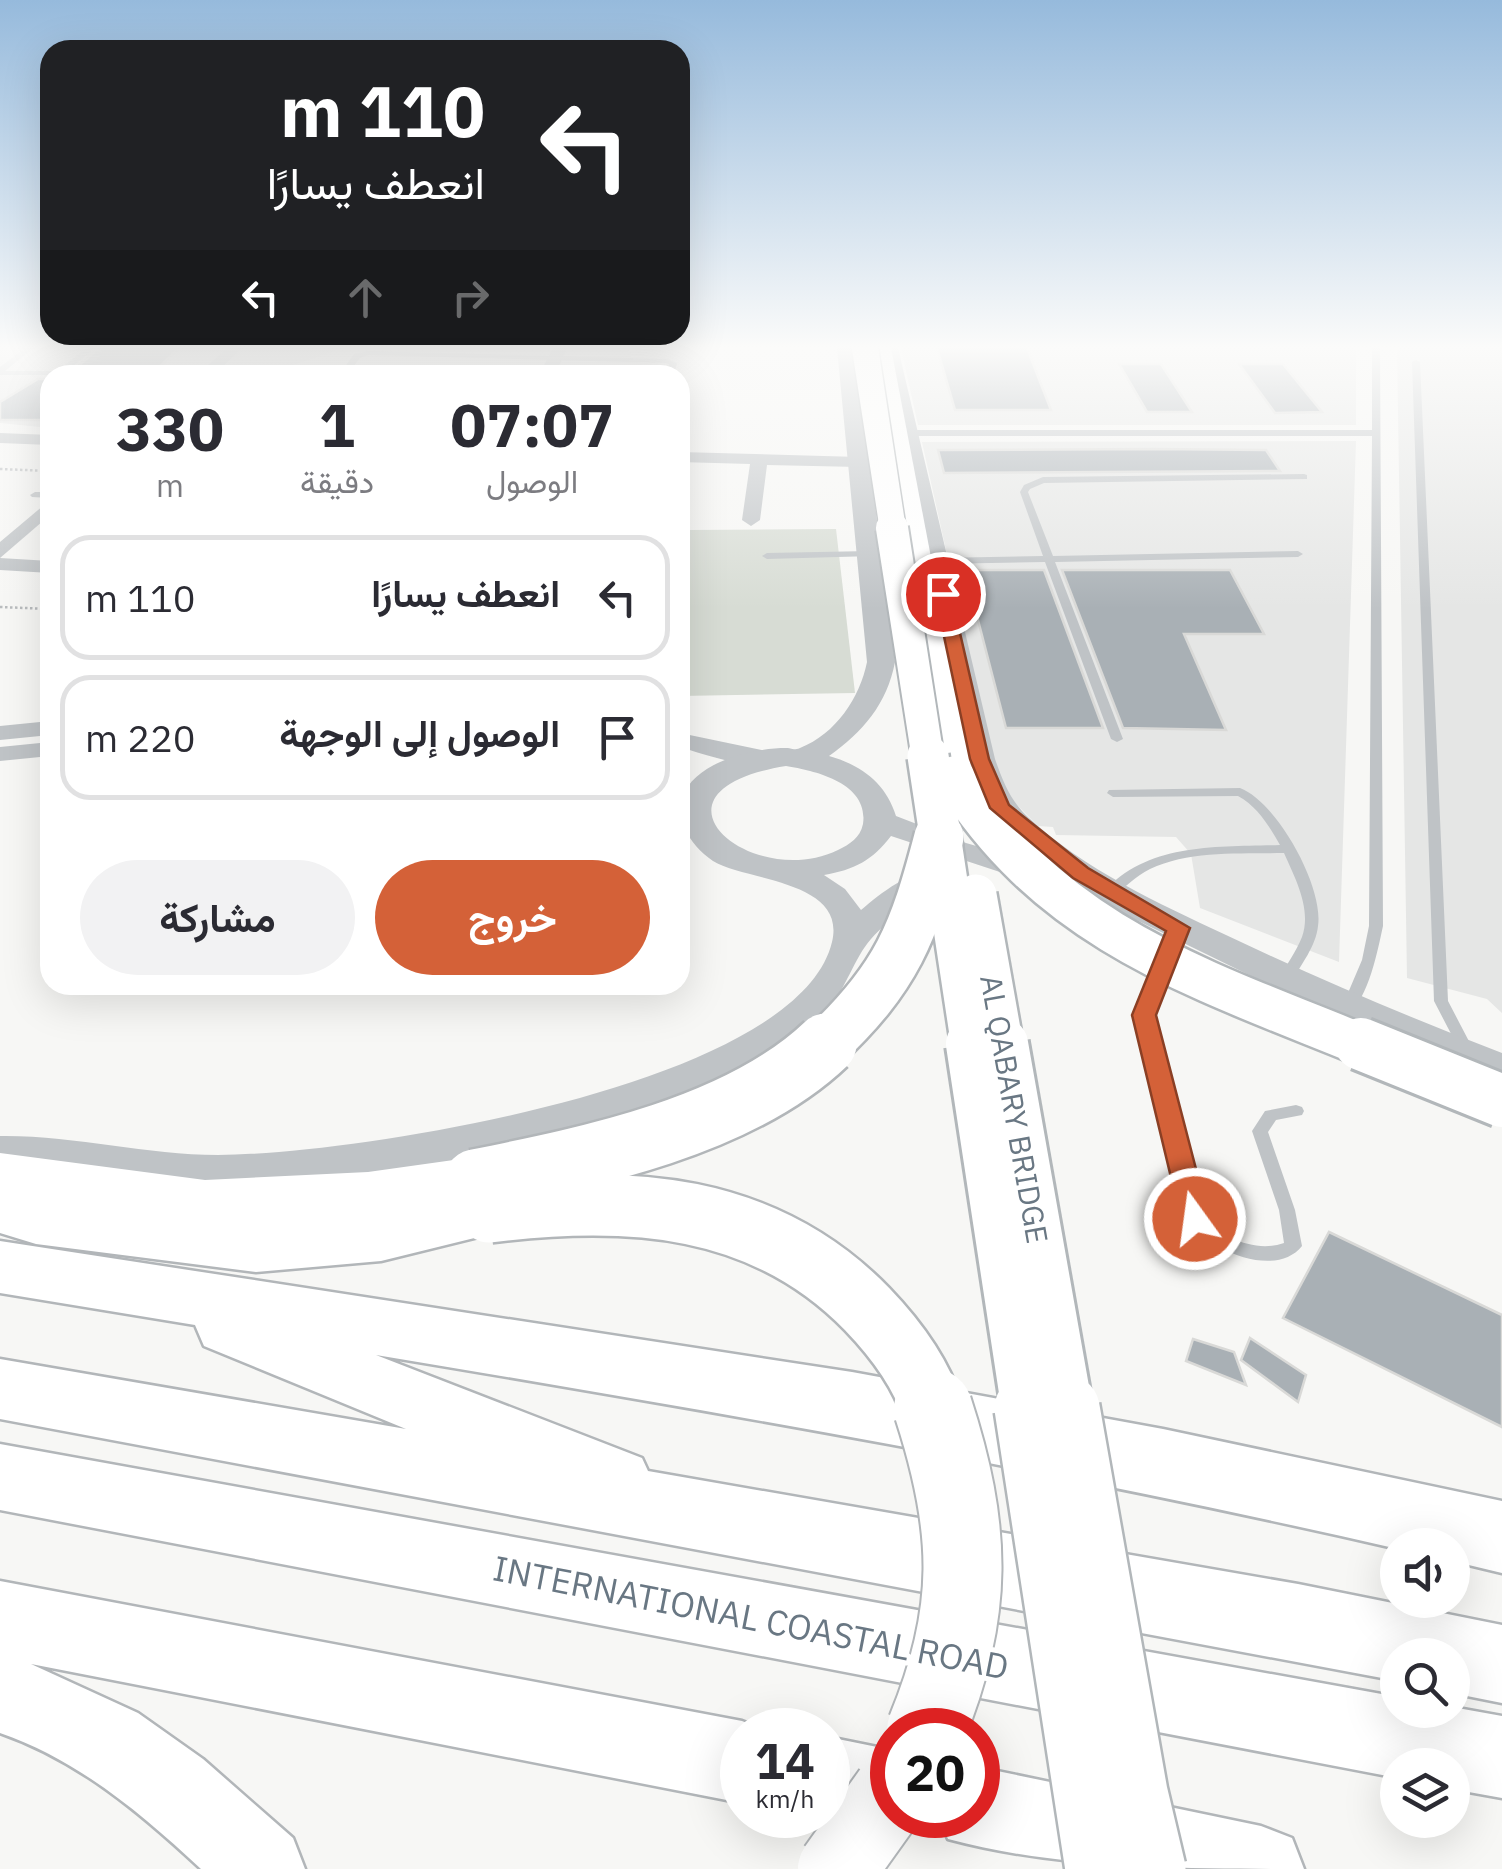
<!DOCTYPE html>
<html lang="ar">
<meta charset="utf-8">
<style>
:root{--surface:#fff;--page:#f2f2f3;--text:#2b2b33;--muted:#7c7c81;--line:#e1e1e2;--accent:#d46138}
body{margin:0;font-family:"IBM Plex Sans",Vazirmatn,sans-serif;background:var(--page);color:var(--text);direction:rtl;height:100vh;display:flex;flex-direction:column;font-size:38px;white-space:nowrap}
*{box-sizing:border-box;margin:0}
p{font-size:32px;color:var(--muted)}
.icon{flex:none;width:55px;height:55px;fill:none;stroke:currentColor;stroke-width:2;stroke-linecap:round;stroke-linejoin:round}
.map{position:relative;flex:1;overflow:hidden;direction:ltr}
.details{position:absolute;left:40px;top:365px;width:650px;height:630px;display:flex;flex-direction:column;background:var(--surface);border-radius:30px;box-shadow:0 10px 40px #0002;direction:rtl}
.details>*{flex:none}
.hud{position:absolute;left:40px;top:40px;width:650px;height:305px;border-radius:30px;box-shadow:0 10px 40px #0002;direction:rtl;background:#202124;color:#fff;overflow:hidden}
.buttons{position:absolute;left:1380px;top:1528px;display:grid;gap:20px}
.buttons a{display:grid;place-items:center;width:90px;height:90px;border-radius:50%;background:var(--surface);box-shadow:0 10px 40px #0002;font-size:50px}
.speed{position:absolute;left:720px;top:1708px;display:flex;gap:20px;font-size:50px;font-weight:700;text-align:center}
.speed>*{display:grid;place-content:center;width:130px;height:130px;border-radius:50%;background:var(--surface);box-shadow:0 10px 40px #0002;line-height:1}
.speed small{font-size:25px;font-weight:400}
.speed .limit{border:15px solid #d22;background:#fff;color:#111}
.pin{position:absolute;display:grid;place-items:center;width:85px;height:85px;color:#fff;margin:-42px;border:5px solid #fff;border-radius:50%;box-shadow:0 2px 10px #0007}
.me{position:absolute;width:110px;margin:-55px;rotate:346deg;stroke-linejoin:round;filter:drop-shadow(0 0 8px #0008)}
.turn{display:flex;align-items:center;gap:35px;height:210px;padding:0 40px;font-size:45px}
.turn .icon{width:130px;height:130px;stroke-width:2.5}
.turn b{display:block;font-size:70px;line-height:85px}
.lanes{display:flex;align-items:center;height:95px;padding:0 40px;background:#0003;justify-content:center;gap:50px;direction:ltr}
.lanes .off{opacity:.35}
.eta{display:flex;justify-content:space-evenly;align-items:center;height:170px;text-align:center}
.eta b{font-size:60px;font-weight:700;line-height:70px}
.action{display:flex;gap:20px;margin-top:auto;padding:20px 40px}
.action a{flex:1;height:115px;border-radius:60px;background:var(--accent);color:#fff;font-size:40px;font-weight:700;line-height:115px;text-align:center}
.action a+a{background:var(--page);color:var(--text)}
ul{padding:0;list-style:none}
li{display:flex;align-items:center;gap:30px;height:125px;margin:0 20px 15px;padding:0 20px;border:5px solid var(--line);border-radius:30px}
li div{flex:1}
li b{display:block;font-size:38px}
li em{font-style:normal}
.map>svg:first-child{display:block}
.built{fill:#e5e6e5}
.green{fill:#d7dcd4}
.building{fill:#a9b0b5;stroke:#d9d9d7;stroke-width:2.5}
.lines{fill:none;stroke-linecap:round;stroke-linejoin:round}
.primary-casing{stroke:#b2b7ba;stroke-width:6}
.motorway-casing{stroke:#b2b6b9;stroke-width:5}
.path{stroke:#b9bcbe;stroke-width:2.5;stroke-dasharray:2.5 2.5;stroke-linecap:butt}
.service{fill:#bfc3c6;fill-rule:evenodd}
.minor{fill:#bfc3c6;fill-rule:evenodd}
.tertiary{fill:#bfc3c6;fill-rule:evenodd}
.primary{fill:#fff;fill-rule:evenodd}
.motorway{fill:#fff;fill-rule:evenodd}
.primary-bridge-far4-casing{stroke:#b2b7ba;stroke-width:29;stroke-linecap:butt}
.primary-bridge-far3-casing{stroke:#b2b7ba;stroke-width:36;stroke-linecap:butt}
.primary-bridge-far2-casing{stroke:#b2b7ba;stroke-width:46;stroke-linecap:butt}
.primary-bridge-far1-casing{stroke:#b2b7ba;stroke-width:58;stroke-linecap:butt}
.primary-bridge-casing{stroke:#b2b7ba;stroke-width:70;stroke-linecap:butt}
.motorway-bridge-far2-casing{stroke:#b2b6b9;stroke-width:54;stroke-linecap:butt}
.motorway-bridge-far1-casing{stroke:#b2b6b9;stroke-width:66;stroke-linecap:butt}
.motorway-bridge-casing{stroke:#b2b6b9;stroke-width:82;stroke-linecap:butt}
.primary-bridge-far4{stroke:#fff;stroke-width:26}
.primary-bridge-far3{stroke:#fff;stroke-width:32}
.primary-bridge-far2{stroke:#fff;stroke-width:41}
.primary-bridge-far1{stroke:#fff;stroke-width:52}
.primary-bridge{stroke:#fff;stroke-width:65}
.motorway-bridge-far2{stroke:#fff;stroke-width:49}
.motorway-bridge-far1{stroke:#fff;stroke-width:61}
.motorway-bridge{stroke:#fff;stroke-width:78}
.route{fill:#d46138;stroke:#8a3f24;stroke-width:2.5}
.labels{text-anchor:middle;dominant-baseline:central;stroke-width:10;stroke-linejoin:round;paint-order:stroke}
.street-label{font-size:30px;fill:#697783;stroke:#fff}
.near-street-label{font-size:35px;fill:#697783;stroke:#fff}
</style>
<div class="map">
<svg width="1502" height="1869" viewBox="0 0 1502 1869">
<rect width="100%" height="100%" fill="#f7f7f5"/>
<g class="built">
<path d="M0,348H343L264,375H50V428L0,423Z"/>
<path d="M901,348H1356V425H918Z"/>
<path d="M1397,348H1502V1013L1487,999L1407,978Z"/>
<path d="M1356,441L1339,962L1200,908L1191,854L1176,837L1056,835L1053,827L1038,826L1008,796L996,775L922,442Z"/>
</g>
<path class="green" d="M836,529L855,693L680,696V564L690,530Z"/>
<g class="building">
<path d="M99,348H179L151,375H68Z"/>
<path d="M937,348H1027L1051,410H955Z"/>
<path d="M1119,364H1161L1192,412H1147Z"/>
<path d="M1239,364H1283L1322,412L1275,413Z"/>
<path d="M38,379H50V420H0V402Z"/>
<path d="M1153,449L1266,450L1280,471L944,473L938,450Z"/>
<path d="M965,570H1044L1103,728H1006Z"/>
<path d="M1062,570H1230L1264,634H1184L1226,730L1123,728Z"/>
<path d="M1329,1232L1502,1315V1427L1283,1318Z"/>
<path d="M1250,1338L1306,1375L1298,1402L1241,1360Z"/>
<path d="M1193,1339L1234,1352L1246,1385L1186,1361Z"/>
</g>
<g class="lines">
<defs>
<path id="primary" d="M867,348H891L973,777L967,785H941L935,777Z"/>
<g id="motorway">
<path d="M0,1153L205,1180L368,1172L475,1157L496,1164L505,1180L499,1191L511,1195L519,1212L511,1229L381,1261L256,1272L36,1244L0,1233Z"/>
<path d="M0,1241L852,1372L1163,1429L1502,1501V1573L1452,1561V1545H1398V1549C1059,1471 719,1412 376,1355L642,1458L648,1471L1298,1584L1502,1625V1703L1452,1693V1655H1398V1681L0,1419V1359L406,1429L204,1346L195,1325L0,1293Z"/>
<path d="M0,1444L1398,1697V1710L1452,1707L1502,1716V1798L1452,1789V1765H1398V1778L0,1510Z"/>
<path d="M0,1581L742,1721L764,1730H742V1803L31,1664L138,1713L203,1759L293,1838L305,1869H201C141,1813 78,1760 0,1733Z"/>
<path d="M828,1737L892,1750V1815H924L922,1822L892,1834L815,1815H828Z"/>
<path d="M978,1767L1261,1826L1292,1838L1304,1869C1187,1869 1059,1869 948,1839L938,1815H978Z"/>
</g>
</defs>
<use href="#primary" class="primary-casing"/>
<use href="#motorway" class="motorway-casing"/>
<g class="path">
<path d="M0,469L50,471"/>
<path d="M0,607L50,609"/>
</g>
<g class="service">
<path d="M25,348H33L5,371H57L87,348H95L62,375H0V367Z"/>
<path d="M1372,348H1380L1383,926C1378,949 1368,1000 1349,1012L1342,1007L1362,960L1369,926L1372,436H908L904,433L908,430H1372Z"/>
<path d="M368,351L667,359L677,363L674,375H666L669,364L666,363L368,355L360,358L347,375H339L354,354Z"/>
<path d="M1416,360L1420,362L1448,1001L1473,1049L1471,1053H1461L1434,1001L1412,362Z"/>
<path d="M1304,474L1307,475V479L1044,483L1030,489L1028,492L1053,556L1298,551L1303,554L1298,557L1055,562L1123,739L1117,742L1111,739L1045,562L936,564L931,561L936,558L1043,556L1020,492L1024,485L1043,477Z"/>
<path d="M35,492H50V498L32,497L30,495Z"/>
<path d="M870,551L873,552V556L767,559L762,556L767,553Z"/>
<path d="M1240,788C1277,802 1324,887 1318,926C1316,946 1301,965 1291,982L1286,984L1279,979C1286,965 1296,952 1302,937C1312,909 1295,878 1284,853C1240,854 1190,850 1150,869C1135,876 1125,889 1111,896L1104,892C1147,842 1220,847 1280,845C1269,826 1258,807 1238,796L1113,797L1107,793L1109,790Z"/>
<path d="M1163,961L1170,966L1151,1015L1203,1216C1222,1238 1256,1253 1284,1243L1279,1210L1252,1131L1265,1111L1296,1105L1302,1107L1304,1111L1302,1115L1276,1120L1268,1132L1295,1210L1302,1246C1275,1280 1205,1249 1187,1219L1137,1015L1156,966Z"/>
</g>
<g class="minor">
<path d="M227,348H242L214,375H197Z"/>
<path d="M553,348H567L555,375H539Z"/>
<path d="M0,433L50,435V445L0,443Z"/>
<path d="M680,452L859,457L868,462L859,467L767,465L760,520L751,526L742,520L750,464L680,462Z"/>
<path d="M50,500V515L0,558V542Z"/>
<path d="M0,558L50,561V573L0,570Z"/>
<path d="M50,721V735L0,740V726Z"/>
<path d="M680,733L776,753L780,758C762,775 703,754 680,747Z"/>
<path d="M50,742V756L0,761V747Z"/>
</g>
<path class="tertiary" d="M837,348H855L895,662C887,704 863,732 829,756C861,765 886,783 896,816L966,843L1052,868C1010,841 980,807 965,759L880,348H898L995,759C1003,782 1011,802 1029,818C1085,870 1158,903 1226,935C1317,978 1408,1017 1502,1053V1082L1335,1017L1118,911L1054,870L1059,876L1054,883L1042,886L891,836C873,860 854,870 824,875L845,889L861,910C883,891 920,862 951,870L956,877C945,894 920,896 905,908C893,916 881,928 871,939C854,958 846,989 828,1009C820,1018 807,1025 798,1032C662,1133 387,1186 219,1187C145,1187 74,1167 0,1168V1136C74,1135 145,1155 218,1155C346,1155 797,1088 832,942C847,880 745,881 713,861C700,852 691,842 684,827C680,819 679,808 682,798C694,762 752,748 786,748C794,748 792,751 800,748C836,734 860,697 867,662ZM786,766C816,771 869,783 863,824C860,838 850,844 838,850C752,892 631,791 786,766Z"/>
<use href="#primary" class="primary"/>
<use href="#motorway" class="motorway"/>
<defs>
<path id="primary-bridge-far4" d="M865,348L893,530"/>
<path id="primary-bridge-far3" d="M892,528L928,759"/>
<g id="primary-bridge-far2">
<path d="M928,756L972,1047"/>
<path d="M954,777C1052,935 1204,980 1367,1047"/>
<path d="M976,895L1003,1047"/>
</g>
<g id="primary-bridge-far1">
<path d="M972,1044L1028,1411"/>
<path d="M1002,1044L1067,1411"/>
<path d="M1361,1044L1502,1101"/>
</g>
<g id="primary-bridge">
<path d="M1027,1408L1098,1869"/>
<path d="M1067,1408L1135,1793L1153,1869"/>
</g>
<path id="motorway-bridge-far2" d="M823,1047C897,978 914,933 939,837"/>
<g id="motorway-bridge-far1">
<path d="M475,1180C589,1157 739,1127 826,1044"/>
<path d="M489,1212C628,1195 763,1202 867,1309C894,1337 921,1373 933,1411"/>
</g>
<g id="motorway-bridge">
<path d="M926,1730C975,1612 972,1528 933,1408"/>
<path d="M837,1869L892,1792"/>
</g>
</defs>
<use href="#primary-bridge-far4" class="primary-bridge-far4-casing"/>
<use href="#primary-bridge-far3" class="primary-bridge-far3-casing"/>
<use href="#primary-bridge-far2" class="primary-bridge-far2-casing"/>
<use href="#primary-bridge-far1" class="primary-bridge-far1-casing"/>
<use href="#primary-bridge" class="primary-bridge-casing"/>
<use href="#motorway-bridge-far2" class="motorway-bridge-far2-casing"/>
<use href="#motorway-bridge-far1" class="motorway-bridge-far1-casing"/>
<use href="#motorway-bridge" class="motorway-bridge-casing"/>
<use href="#primary-bridge-far4" class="primary-bridge-far4"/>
<use href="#primary-bridge-far3" class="primary-bridge-far3"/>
<use href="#primary-bridge-far2" class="primary-bridge-far2"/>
<use href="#primary-bridge-far1" class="primary-bridge-far1"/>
<use href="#primary-bridge" class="primary-bridge"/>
<use href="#motorway-bridge-far2" class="motorway-bridge-far2"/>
<use href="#motorway-bridge-far1" class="motorway-bridge-far1"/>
<use href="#motorway-bridge" class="motorway-bridge"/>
</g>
<linearGradient id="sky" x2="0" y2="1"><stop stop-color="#96badc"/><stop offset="0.57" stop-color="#fbfbfa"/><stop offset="1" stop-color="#fbfbfa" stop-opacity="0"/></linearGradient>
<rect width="1502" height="609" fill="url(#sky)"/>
<path class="route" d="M943,589L951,594L989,759L1009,805L1088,868L1190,928L1156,1015L1209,1219L1205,1227H1185L1181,1219L1132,1015L1166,931L1073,878L990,808L970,759L935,594Z"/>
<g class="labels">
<g class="street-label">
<text transform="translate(1015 1109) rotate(80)">AL QABARY BRIDGE</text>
</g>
<g class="near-street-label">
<text transform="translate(751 1617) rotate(11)">INTERNATIONAL COASTAL ROAD</text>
</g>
</g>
</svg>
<div class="buttons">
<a><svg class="icon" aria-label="sound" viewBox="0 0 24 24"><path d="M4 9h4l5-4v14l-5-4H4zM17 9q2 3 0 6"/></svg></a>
<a><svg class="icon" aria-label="search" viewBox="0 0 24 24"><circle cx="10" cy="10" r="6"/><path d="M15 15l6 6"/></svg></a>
<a><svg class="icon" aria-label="layers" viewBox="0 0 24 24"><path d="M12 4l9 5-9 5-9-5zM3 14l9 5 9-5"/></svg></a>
</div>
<div class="speed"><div>14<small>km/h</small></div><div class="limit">20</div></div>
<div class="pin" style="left:943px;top:594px;background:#d93025"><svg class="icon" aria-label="arrive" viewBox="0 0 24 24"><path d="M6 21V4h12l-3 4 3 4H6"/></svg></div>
<svg class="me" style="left:1195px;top:1219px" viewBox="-20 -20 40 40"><circle r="17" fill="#d46138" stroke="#fff" stroke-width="3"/><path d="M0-11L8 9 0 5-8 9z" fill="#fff"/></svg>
<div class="hud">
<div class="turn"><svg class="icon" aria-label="left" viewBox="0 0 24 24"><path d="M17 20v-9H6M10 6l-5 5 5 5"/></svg><div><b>110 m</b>انعطف يسارًا</div></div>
<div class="lanes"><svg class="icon" aria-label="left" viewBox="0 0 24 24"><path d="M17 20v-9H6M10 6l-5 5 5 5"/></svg><svg class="icon off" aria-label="ahead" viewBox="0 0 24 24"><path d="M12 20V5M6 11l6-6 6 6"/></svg><svg class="icon off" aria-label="right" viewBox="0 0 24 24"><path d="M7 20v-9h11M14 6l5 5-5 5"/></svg></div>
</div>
<section class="details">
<div class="eta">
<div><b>07:07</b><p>الوصول</p></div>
<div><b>1</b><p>دقيقة</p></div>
<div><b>330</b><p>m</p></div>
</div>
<ul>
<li><svg class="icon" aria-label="left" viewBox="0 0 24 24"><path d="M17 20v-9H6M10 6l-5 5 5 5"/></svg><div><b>انعطف يسارًا</b></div><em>110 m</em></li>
<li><svg class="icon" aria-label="arrive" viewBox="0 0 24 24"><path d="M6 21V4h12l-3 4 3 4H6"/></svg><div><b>الوصول إلى الوجهة</b></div><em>220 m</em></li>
</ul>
<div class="action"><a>خروج</a><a>مشاركة</a></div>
</section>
</div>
